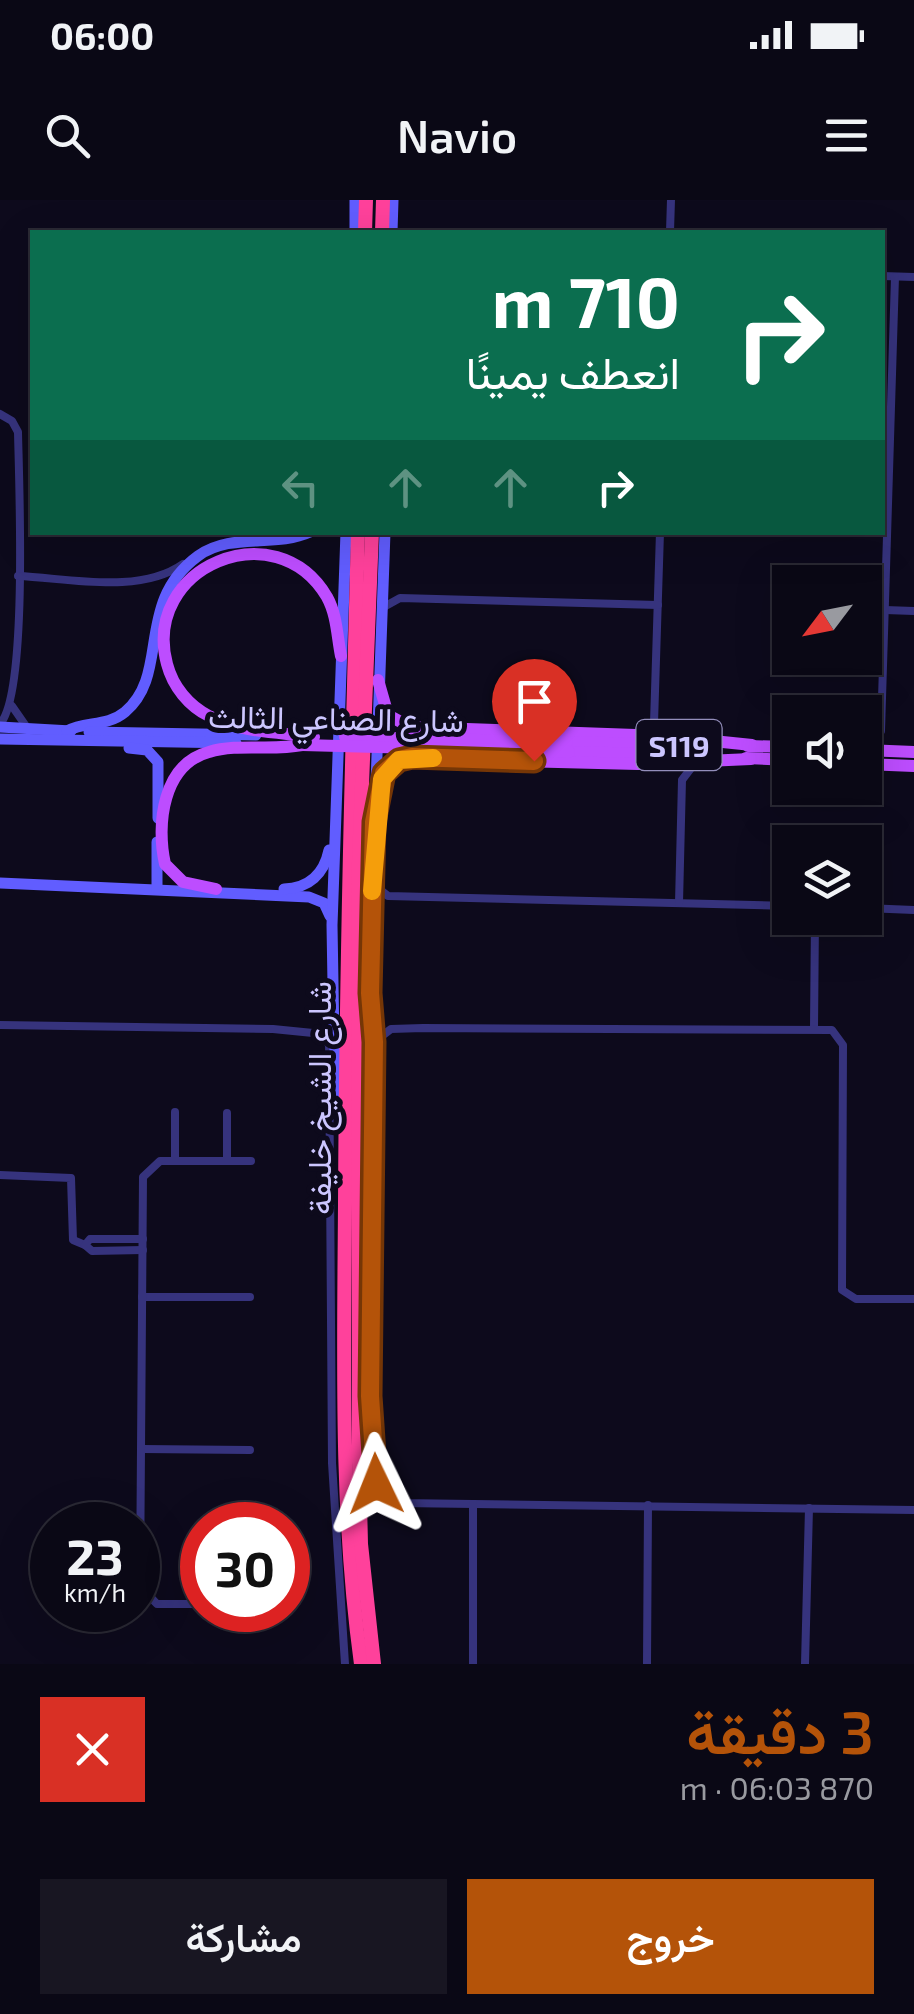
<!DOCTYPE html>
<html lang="ar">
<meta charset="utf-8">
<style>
:root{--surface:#0a0815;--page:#181622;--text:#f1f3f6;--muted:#999aa0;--line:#2a2934;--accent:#b45309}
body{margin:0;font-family:"Exo 2",Vazirmatn,sans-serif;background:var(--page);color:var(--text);direction:rtl;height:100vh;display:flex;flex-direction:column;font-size:38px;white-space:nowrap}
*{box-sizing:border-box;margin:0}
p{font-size:32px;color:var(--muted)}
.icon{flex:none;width:55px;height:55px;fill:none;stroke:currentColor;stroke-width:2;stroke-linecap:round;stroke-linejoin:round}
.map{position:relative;height:1464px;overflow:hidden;direction:ltr}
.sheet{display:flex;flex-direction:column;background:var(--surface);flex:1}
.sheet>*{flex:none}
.top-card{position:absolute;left:30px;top:30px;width:855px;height:305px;border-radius:0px;box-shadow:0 10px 40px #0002,0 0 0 2px var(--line);direction:rtl;background:#0b6e4f;color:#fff;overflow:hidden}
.needle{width:65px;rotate:238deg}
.controls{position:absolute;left:772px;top:365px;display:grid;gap:20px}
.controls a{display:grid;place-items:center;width:110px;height:110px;border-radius:0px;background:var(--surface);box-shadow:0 10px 40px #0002,0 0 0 2px var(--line);font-size:50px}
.speed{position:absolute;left:30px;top:1302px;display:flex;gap:20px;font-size:50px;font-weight:700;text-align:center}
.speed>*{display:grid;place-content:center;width:130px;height:130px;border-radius:50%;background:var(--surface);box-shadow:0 10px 40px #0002,0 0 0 2px var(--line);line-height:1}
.speed small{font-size:25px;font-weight:400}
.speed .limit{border:15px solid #d22;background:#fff;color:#111}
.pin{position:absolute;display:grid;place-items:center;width:85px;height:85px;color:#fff;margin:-102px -42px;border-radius:50% 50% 50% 0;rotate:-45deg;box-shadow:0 0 10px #0007}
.pin .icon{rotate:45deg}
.me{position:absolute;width:110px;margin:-55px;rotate:358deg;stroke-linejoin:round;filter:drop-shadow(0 0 8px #0008)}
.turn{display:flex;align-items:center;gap:35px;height:210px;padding:0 40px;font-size:45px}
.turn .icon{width:130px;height:130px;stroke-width:2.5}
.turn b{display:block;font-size:70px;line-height:85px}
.lanes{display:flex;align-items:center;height:95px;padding:0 40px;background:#0003;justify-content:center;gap:50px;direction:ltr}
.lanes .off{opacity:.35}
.round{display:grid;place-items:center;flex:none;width:105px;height:105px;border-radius:0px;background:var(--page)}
.summary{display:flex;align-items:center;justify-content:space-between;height:170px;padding:0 40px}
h1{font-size:60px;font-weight:600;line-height:75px;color:var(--accent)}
.cta{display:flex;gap:20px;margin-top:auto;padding:20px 40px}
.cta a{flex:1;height:115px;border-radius:0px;background:var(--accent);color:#fff;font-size:40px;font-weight:600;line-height:115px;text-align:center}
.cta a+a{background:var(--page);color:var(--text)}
.status{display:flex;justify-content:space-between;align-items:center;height:70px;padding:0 50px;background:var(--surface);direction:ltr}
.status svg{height:28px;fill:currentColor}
header{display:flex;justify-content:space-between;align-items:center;height:130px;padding:0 40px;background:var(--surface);font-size:45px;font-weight:600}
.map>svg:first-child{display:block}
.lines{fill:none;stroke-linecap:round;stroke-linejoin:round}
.street{stroke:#36337d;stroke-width:8}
.secondary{stroke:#615dff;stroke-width:11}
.primary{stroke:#bd4dff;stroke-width:12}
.highway{stroke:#ff419b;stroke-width:14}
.primary-bridge{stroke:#bd4dff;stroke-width:12}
.route-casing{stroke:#753606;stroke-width:25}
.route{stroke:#b45309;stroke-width:18}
.slow{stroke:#f59e0b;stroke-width:18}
.labels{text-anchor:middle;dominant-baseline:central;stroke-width:10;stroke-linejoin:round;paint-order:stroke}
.shield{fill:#0d0a1c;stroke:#938ebb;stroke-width:2.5}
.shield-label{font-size:30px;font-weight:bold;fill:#ccc6ff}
.street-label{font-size:32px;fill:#ccc6ff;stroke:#0d0a1c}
</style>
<div class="status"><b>06:00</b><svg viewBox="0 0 49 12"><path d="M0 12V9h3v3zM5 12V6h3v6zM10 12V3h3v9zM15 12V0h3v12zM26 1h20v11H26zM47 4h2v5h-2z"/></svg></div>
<header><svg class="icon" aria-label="menu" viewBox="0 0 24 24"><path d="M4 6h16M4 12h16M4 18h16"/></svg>Navio<svg class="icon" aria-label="search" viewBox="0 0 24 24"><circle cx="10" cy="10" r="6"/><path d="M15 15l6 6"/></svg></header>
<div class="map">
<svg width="914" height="1464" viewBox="0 0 914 1464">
<rect width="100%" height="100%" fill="#0d0a1c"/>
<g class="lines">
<g class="street">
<path d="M670,32L671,0"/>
<path d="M882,76L914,77"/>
<path d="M0,214L12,221L18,232C19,283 28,493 0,524"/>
<path d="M660,332L654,523L664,536"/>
<path d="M18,376C68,378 139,395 183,364"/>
<path d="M382,408L400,398L658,405"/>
<path d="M885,410L914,411"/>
<path d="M12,506L28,529"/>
<path d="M881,531L895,77"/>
<path d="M374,685L388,696L790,706"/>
<path d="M679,703L682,580L695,563"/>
<path d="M865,708L914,710"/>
<path d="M372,797L370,1195L376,1284L384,1298L400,1303L914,1310"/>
<path d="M0,825L273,829L313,833L328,843"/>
<path d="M814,828L815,718"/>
<path d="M329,836L332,1263L345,1464"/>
<path d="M374,842L391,829L423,828L832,830L843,845L842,1090L856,1099H914"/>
<path d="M175,912V961"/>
<path d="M227,961V913"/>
<path d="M0,975L71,978L73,1040L85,1045"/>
<path d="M143,1050L92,1051L85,1045L90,1039H143"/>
<path d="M142,1097H250"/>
<path d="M142,1249L250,1250"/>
<path d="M473,1304V1464"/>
<path d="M202,1404H157L140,1386L143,977L160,961H251"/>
<path d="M647,1464L648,1305"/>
<path d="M805,1464L809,1308"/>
</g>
<g class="secondary">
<path d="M355,32V0"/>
<path d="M392,32L393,0"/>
<path d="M0,527L71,531"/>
<path d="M67,531C85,521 107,527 125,512C171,473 134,403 198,356C231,332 275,348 310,332"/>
<path d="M89,532L256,535"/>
<path d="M0,539L236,543"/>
<path d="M129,548L147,550L158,562V618"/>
<path d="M0,683L309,697L324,703L330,716"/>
<path d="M157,689V642"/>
<path d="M284,689C309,688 324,674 329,650"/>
<path d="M344,912L334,843L332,725L346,332"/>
<path d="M364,919L385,332"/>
</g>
<g class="primary">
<path d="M378,480L388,515L410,527L664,536L752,545"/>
<path d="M314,537C280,532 240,533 209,516C189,506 173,487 167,464C141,367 276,310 327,397C337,415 337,436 341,456"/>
<path d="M567,542L688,545"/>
<path d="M748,546L790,547"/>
<path d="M865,550L914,552"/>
<path d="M569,552L691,555"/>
<path d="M746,558L790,560"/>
<path d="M865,564L914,566"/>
<path d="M374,622C384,596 374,571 405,558L638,564L751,559"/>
<path d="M216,689L183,682L165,664C156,624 163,564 209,552C238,543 271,551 302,545"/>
</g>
<g class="highway">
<path d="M365,32L366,0"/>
<path d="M382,32L383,0"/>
<path d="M358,332C352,557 346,780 345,1004C344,1158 340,1311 361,1464"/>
<path d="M372,332L358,686L359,1261L361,1344L374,1464"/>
</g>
<g class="primary-bridge">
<path d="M345,537L567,542"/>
<path d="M302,545L569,552"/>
</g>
</g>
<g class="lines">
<defs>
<path id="route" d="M376,1284L370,1196L374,842L370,793L374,622L384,573L399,560L412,557L534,561"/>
</defs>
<use href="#route" class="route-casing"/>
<use href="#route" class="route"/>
<path class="slow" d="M372,691L382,579L399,560L433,558"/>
</g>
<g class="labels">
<rect class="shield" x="636.5" y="520" width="85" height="50" rx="8"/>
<g class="shield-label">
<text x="679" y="545">S119</text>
</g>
<g class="street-label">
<text transform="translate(336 517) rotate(1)">شارع الصناعي الثالث</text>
<text transform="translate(318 898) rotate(-90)">شارع الشيخ خليفة</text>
</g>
</g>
</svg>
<div class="controls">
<a><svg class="needle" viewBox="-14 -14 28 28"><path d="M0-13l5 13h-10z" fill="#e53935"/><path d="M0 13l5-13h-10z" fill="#999aa0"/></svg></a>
<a><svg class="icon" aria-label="sound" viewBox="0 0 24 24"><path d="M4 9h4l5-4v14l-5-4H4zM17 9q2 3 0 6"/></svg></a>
<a><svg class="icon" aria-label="layers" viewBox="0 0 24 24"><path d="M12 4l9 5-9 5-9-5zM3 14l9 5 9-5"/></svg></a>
</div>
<div class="speed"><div>23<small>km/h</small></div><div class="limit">30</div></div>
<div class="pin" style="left:534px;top:561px;background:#d93025"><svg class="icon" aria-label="arrive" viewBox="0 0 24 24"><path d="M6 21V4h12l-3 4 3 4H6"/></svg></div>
<svg class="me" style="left:376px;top:1284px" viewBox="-20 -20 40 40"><path d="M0-17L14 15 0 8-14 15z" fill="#b45309" stroke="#fff" stroke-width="4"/></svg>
<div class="top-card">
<div class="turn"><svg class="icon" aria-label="right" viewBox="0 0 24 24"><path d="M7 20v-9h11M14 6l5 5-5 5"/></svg><div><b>710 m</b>انعطف يمينًا</div></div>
<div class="lanes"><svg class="icon off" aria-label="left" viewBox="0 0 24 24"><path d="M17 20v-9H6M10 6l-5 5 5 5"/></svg><svg class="icon off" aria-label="ahead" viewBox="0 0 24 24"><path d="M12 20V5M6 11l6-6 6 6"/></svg><svg class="icon off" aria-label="ahead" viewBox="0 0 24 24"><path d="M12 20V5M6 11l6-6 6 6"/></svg><svg class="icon" aria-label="right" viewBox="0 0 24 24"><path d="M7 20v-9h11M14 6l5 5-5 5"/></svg></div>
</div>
</div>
<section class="sheet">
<div class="summary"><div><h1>3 دقيقة</h1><p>870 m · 06:03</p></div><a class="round" style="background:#d93025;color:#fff"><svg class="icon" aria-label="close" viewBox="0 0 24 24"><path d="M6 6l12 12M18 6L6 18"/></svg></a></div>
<div class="cta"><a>خروج</a><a>مشاركة</a></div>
</section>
